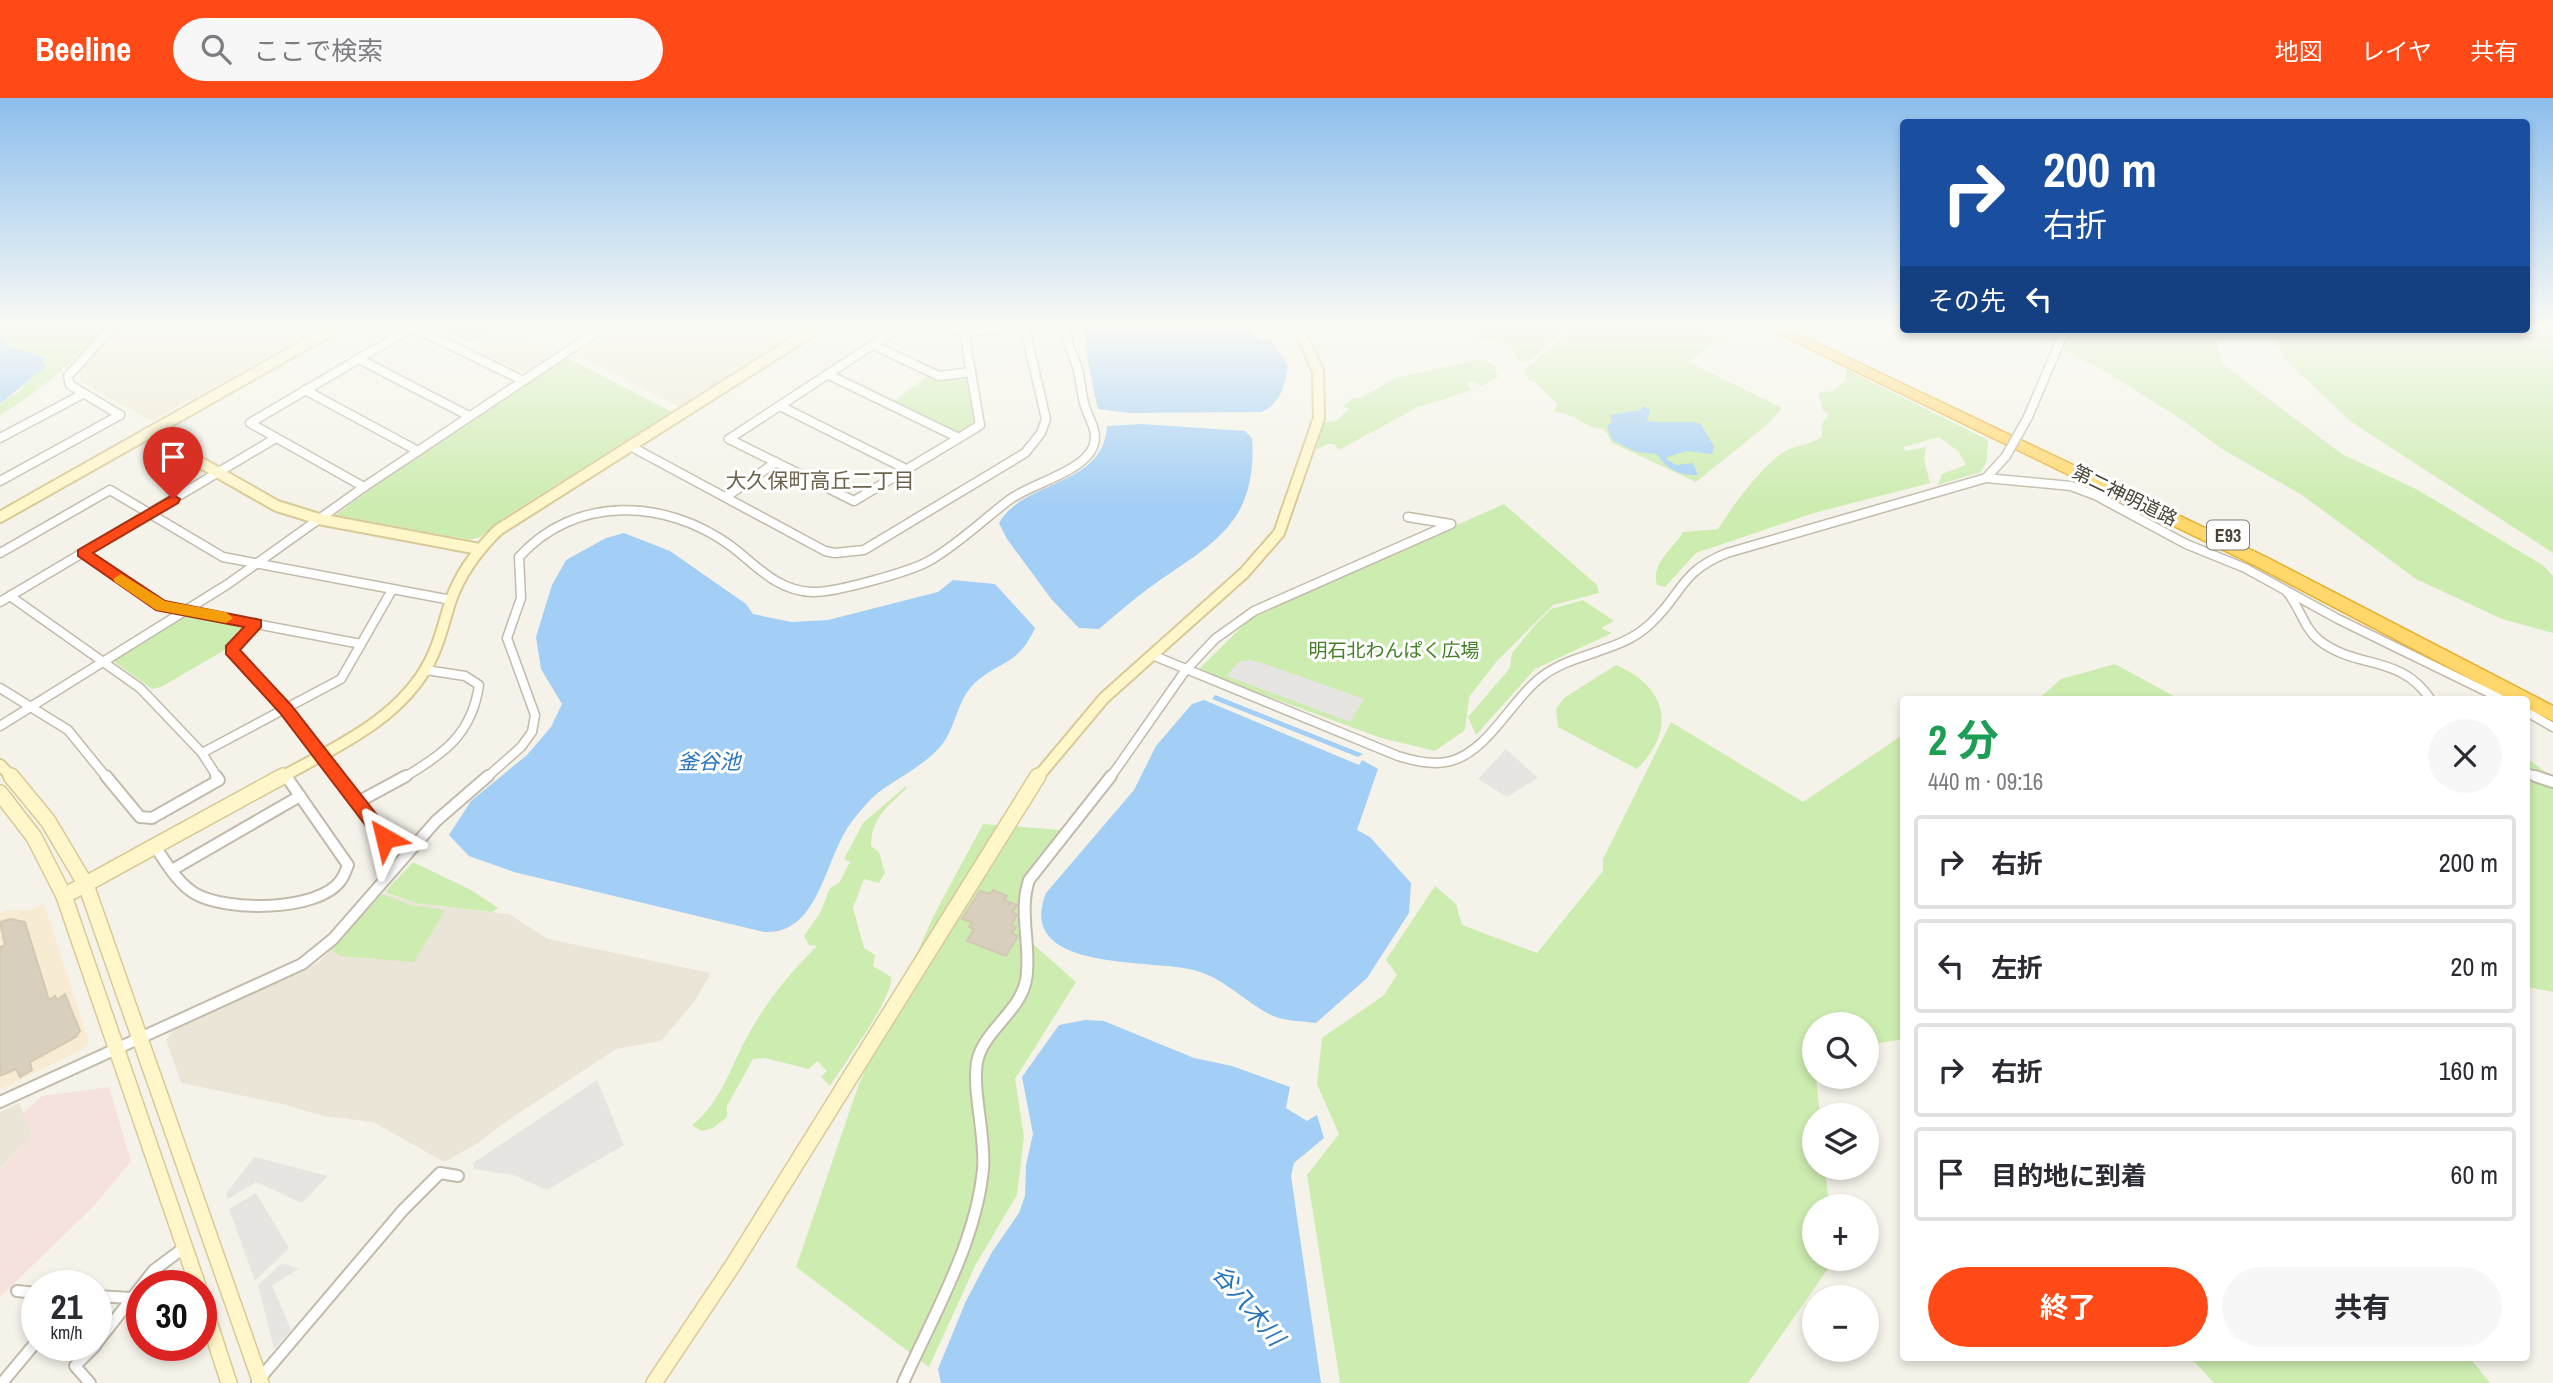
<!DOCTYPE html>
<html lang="ja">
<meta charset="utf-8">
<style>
:root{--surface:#fff;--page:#f7f7f7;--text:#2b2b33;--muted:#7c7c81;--line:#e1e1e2;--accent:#ff4917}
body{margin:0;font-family:"Archivo Narrow","Noto Sans JP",sans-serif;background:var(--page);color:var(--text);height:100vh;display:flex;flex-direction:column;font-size:26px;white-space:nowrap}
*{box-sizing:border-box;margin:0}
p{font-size:23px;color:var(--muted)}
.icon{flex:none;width:38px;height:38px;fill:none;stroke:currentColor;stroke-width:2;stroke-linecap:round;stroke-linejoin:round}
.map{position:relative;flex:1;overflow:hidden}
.sheet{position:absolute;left:1900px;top:598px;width:630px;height:665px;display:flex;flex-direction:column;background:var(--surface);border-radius:7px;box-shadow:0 4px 10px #0003}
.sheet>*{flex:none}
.top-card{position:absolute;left:1900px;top:21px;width:630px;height:214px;border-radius:7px;box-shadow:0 4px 10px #0003;background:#1a4fa0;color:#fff;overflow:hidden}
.fabs{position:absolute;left:1802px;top:914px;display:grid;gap:14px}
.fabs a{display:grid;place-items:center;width:77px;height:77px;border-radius:50%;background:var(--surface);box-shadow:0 4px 10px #0003;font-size:35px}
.speed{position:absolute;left:21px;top:1172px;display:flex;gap:14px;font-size:35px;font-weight:700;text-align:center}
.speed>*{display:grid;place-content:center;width:91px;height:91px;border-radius:50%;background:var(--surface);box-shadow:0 4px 10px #0003;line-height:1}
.speed small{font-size:18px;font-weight:400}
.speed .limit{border:10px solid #d22;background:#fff;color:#111}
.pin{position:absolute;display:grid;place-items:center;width:60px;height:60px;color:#fff;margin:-72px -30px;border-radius:50% 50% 50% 0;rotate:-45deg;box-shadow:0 0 7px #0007}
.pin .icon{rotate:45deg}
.me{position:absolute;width:77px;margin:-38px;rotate:323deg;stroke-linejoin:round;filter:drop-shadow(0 0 5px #0008)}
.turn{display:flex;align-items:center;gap:24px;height:147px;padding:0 28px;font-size:32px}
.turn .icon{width:91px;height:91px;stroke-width:2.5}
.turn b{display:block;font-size:49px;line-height:60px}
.then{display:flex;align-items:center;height:66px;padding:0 28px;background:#0003;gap:14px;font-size:26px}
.round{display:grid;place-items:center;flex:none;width:74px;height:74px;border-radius:37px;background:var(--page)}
.overview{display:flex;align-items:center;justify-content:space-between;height:119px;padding:0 28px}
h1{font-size:42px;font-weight:700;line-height:52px;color:#1e9e55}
.action{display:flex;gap:14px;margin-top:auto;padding:14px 28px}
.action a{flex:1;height:80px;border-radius:42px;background:var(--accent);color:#fff;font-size:28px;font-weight:700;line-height:80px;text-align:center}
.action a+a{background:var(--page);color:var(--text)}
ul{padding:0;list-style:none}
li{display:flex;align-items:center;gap:21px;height:94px;margin:0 14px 10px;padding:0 14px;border:4px solid var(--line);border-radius:7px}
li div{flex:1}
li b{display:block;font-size:26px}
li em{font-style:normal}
header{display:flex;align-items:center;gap:42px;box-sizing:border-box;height:98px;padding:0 35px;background:var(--accent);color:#fff}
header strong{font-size:33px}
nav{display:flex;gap:38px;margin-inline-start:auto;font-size:24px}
.search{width:490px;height:63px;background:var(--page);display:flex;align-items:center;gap:18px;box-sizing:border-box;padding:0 24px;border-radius:38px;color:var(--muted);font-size:26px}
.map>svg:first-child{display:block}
.residential{fill:#eae5d7}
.commercial{fill:#f8ebd4}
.education{fill:#efe9d3}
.medical{fill:#f6e2dd}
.green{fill:#cdecb0}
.parking{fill:#e7e5e1}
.water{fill:#a3cef5}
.building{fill:#d8cfbe;stroke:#d3c8b1;stroke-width:2}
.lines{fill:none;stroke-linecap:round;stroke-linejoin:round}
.street-far1-casing{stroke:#c2bbab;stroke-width:11}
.street-casing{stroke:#c2bbab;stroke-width:14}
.secondary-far1-casing{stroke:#d8ca97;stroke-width:14}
.secondary-casing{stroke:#d8ca97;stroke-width:18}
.highway-casing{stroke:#e6b032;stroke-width:3}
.street-far1{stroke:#fff;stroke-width:8}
.street{stroke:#fff;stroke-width:10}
.secondary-far1{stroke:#fff6ca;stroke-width:10}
.secondary{stroke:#fff6ca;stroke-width:15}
.highway{fill:#ffd76b;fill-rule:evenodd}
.street-bridge-casing{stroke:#c2bbab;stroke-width:11;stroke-linecap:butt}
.street-bridge{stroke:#fff;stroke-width:8}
.route{fill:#ff4917;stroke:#a62f0f;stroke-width:2}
.slow{fill:#f59e0b}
.labels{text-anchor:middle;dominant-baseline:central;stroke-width:6;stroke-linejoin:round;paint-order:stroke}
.shield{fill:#fff;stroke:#807c73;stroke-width:2}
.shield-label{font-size:18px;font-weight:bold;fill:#4a4437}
.street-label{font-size:19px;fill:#4a4437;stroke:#fff}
.park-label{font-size:19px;fill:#428026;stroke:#fff}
.neighbourhood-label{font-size:21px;fill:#6d634d;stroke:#fff}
.water-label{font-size:21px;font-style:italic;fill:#2975bd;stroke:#fff}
.near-water-label{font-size:24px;font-style:italic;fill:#2975bd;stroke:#fff}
</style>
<header>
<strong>Beeline</strong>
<div class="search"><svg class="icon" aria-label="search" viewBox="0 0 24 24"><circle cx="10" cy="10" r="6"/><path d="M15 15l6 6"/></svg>ここで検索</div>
<nav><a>地図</a><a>レイヤ</a><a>共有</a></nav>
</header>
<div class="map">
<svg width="2553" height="1285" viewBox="0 0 2553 1285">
<rect width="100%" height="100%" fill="#f5f3e9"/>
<g class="residential">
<path d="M384,795L416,805L509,816L548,841L711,875L695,903L661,943L616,951L504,1025L480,1044L444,1064L373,1024L324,1018L282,1006L181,985L166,942L174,932L318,865Z"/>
<path d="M19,1005L32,1037L0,1071V1014Z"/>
</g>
<path class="commercial" d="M44,805L89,944L81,952L0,992V815L6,812H30Z"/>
<g class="education">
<path d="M121,227H326L151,323L80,283V272Z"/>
<path d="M616,227H812L680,309L573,255Z"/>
<path d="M501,231L557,256L524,275L470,249Z"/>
</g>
<path class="medical" d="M109,989L131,1063L95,1107L0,1199V1072L32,1037L22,1016L42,998Z"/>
<g class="green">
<path d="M0,227H109C75,262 41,293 0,317V305L19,294L46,259L7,247L4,238H0Z"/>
<path d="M1497,227H1570L1527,264L1519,263L1509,247L1474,239L1478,234L1493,231Z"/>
<path d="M1577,227H1689L1712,237H1726L1689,264L1782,310L1768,326L1696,384L1612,345L1604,331C1584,330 1573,314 1554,314L1557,306L1535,284L1528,282L1525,272Z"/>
<path d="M2527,227H2553V455L2350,323L2289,265L2269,231H2527Z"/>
<path d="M2048,231H2215L2221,265L2342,356L2418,392L2544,468L2553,478V535L2502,521L2416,481L2302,397L2222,351L2184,323L2103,272L2064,253L2044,238Z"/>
<path d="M565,259L672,314L503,420L480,439L470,442L336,417L421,354L424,355Z"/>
<path d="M1481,261L1493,266L1498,279L1481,289L1475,283L1466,285L1472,292L1418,309L1339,352L1334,346H1327L1316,352L1323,325L1336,323L1349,311L1343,308L1354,300H1361L1395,280Z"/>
<path d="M1846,271L1988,342L1987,362L1981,374L1938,387L1942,376L1966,367L1958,353L1939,339L1904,349L1905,353L1926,349L1924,361L1930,385L1814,415L1696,455L1665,489L1657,487C1650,466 1673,451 1683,434L1718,431C1735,405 1757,374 1782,355C1791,348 1808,348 1822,339V326L1828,317L1822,311L1819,295L1833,293L1846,282Z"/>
<path d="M929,277L967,279L976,319V325L964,335L957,334L893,304Z"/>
<path d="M1504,406L1597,487L1599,495L1553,507L1497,563L1469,599L1465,632L1435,653L1381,640L1215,579L1200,570L1253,518Z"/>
<path d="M1583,502L1614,523L1601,530L1612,535L1535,571L1476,637L1468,619L1510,570L1512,555L1536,526L1551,511Z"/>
<path d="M184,518L246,527L248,530L230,549L161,589L152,591L113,563Z"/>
<path d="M2115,566L2181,602H2037L2061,581Z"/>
<path d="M1616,567C1667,589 1677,631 1637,671L1558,629L1556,611L1564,600Z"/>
<path d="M1671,624L1803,704L1904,636V941L1867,947V926H1815L1813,955L1820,1017H1815V1069H1825L1829,1108H1815V1160L1834,1162L1748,1285H1340L1307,1077L1339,1036L1317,986L1322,940L1384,897L1397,877L1386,862L1435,788L1456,806L1462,827L1537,855L1603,773V761Z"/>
<path d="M2527,660L2553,680V894L2527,889Z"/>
<path d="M906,688V691C887,709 871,720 871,748L879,754L885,775L879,785L864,781L853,810L864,850L875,857L873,868L891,879C894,899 843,967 830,988L821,979L827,973L817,963L809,971L765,960L753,961L727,1008V1019L713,1030L701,1033L692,1027C722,1005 733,961 752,930C770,899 792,873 817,848L809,847L804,838L820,815L830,790L839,785L850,764L844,761L863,725Z"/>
<path d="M983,726L1061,732L1024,797L1032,845L1076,884L1015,981L1024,1039L1017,1097L976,1166L929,1269L796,1169L859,986L933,819Z"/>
<path d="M413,764L471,792L498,810L493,814L415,805L385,794Z"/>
<path d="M382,796L410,807L445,812L414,864L340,858L332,852Z"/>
<path d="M2191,1260H2470L2490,1285H2214Z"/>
</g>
<g class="parking">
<path d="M1250,562L1262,565L1364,601L1350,624L1227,578L1238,564Z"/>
<path d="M1506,651L1538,680L1507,699L1478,681Z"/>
<path d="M597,982L624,1047L547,1092L513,1077L474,1071L473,1065Z"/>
<path d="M254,1059L328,1078L302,1105L256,1084L228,1101L226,1096Z"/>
<path d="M256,1095L289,1150L255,1183L229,1111Z"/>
<path d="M282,1165L299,1171L272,1187L291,1232L274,1251L258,1187Z"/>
</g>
<g class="water">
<path d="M1085,227H1244L1260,242H1270L1288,267C1285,287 1281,306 1261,314L1129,315L1098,311C1093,287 1084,251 1085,227Z"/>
<path d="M0,238H3L7,247L46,260L42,265L47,268C30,279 17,294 0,305Z"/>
<path d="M1643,308L1650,312L1647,323C1664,326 1688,322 1701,326L1714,349L1712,356L1686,353L1665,360L1676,367L1693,365L1698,377C1681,378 1665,371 1657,356L1636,354L1612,342L1607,328L1612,324L1610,317L1641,312Z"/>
<path d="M1142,326L1245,333L1252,340C1254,366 1251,395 1236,418C1215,450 1175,470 1145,493C1129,505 1114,518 1099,531L1079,530L1052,502L1007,441L999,425C1024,381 1104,389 1107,328Z"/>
<path d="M624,435L670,453L746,506L753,516L791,524L828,522L938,494L953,482L995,486L1035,530C1019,565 1005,561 978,582C960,597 958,618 948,637C936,662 900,678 879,694C869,702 861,712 853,722C824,758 821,837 764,834L514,774L469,758L449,737L471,703L527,657L551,629L562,606L541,571L536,539L552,487L566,462L606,440Z"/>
<path d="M1215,597L1363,656L1358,659L1212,601Z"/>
<path d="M1204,602L1359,667L1362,662L1378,671L1357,732L1370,739L1411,785L1409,815L1367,880L1316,925C1301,923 1282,923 1269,916C1246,904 1225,882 1200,874C1161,859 1013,878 1046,795L1134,692L1156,648L1192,606Z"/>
<path d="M1085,922L1104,923L1194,960L1232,968L1290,989L1286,1010L1307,1023L1317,1017L1324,1040L1294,1065L1291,1078L1321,1285H941L938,1271L966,1203L992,1154L1019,1115L1025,1098L1026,1067L1033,1036L1022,979L1059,927Z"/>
</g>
<g class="building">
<path d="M436,227H496L470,243Z"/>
<path d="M993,792L1007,798L1004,802L1017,807L1012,815L1017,816L1012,827L1016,829L1012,835L1018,838L1006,858L967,843L974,831L969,829L972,824L962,821L980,793L990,796Z"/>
<path d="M11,821L25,824L49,902L55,898L57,902L65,896L80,933L76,939L30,964L32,972L20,979L16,971L0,978V849L5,847L0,824Z"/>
</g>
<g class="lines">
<defs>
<g id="street-far1">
<path d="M114,227L68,278L70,287L120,317"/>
<path d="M409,227L522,282"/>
<path d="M575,227L594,236"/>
<path d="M937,227L964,234L1024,228"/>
<path d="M873,247L939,278L971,274"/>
<path d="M359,261L469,318"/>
<path d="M305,292L418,353"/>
<path d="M780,308L906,371"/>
<path d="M2028,319L2064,234"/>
<path d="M0,340L81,297"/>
<path d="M959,340L980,327L964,234"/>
<path d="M729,341L854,403L959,340L829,277"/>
<path d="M729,341L903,227"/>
<path d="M630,348L825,453L835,455L864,452L1025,355L1041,335L1046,321L1024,227"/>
<path d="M1986,380L2071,388L2095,397L2186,446L2245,470L2338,521L2504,602"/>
<path d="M0,383L120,317"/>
<path d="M364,389L250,325L413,229"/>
<path d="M726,399L776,364"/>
<path d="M0,455L110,392L223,459L451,502"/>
<path d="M83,455L161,508L361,546"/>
<path d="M2287,494C2300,509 2304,531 2320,543C2358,572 2401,556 2431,602"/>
<path d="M10,498L140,590L202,655L341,581L392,492"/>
<path d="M0,504L276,340"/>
<path d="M255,525L231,552L285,611L339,680"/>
<path d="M1152,557L1398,658C1414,663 1434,668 1451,663C1489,652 1510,604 1540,580C1572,554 1620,555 1650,526C1683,496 1679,474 1727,455L1986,380L2006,358"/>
<path d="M0,590L68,632L107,680"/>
<path d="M2527,614L2553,629"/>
<path d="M0,628L228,486L364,389L607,227"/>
<path d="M202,655L218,680"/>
<path d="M2527,675L2540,680"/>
<path d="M285,677L287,680"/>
<path d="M403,680C444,656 472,636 479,587L465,578L426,572"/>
<path d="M486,680L521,649L532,634L535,617L507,540L521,500L519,459C575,397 665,400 731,448C756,467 777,493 812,494C834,495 909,474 929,463C957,447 983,422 1009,402C1030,386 1083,374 1093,349C1099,333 1089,322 1085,308C1081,296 1081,284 1078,272C1073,254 1065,246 1066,227"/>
<path d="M1110,680L1185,573L1215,541L1254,513L1451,426L1408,419"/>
</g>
<g id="street">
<path d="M106,678L140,719L152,720L219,682L216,678"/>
<path d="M337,678L358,704L406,678"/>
<path d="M2535,678L2553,684"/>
<path d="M358,704L385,740"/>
<path d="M156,750C167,766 177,784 194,795C225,814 319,814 341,782C344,778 346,772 348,767L286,678"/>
<path d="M172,772L300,698"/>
<path d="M0,1004L302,866L333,841L436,723L488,678"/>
<path d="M17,1193L37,1195"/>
<path d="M96,1198L132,1200"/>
<path d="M96,1246L154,1172L185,1149"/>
<path d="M257,1284L403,1112L440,1075L458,1078"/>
<path d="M2,1285L37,1243"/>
<path d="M90,1285L75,1268L95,1248"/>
<path d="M903,1285C933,1218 976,1145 983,1071C986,1040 972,992 977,964C983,933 1020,914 1026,882C1032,849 1018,815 1029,782L1111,678"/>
</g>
<g id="secondary-far1">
<path d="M148,335L277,408L319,421L479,451"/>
<path d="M0,419L340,227"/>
<path d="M0,667L13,680"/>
<path d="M280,680C334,650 401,621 430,563C440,544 444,523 451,502C460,475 478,452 498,432L821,227"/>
<path d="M1037,680L1104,600L1244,475L1279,435L1319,320L1318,273L1297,227"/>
</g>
<g id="secondary">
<path d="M11,678L48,723L86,787L261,1285"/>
<path d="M0,695L34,739L64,798L198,1188"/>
<path d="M64,798L283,678"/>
<path d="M201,1199L229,1285"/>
<path d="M654,1285L733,1167L1038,678"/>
</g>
<path id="highway" d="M1761,227H1779L2266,459L2553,608V623L2527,610V602H2511L2254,467Z"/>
</defs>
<use href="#street-far1" class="street-far1-casing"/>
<use href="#street" class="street-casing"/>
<use href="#secondary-far1" class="secondary-far1-casing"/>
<use href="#secondary" class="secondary-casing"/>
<use href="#highway" class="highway-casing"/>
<use href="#street-far1" class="street-far1"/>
<use href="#street" class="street"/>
<use href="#secondary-far1" class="secondary-far1"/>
<use href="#secondary" class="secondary"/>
<use href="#highway" class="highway"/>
<defs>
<path id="street-bridge" d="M2006,358L2028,319"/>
</defs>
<use href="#street-bridge" class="street-bridge-casing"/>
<use href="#street-bridge" class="street-bridge"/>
</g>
<linearGradient id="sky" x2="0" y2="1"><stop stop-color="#8cbeed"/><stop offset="0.56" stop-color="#fafaf5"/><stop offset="1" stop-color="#fafaf5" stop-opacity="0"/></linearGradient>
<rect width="2553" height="407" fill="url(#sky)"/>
<path class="route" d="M173,397L180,401L178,405L93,455L165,503L261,522V529L240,552L291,607L391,735L393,740L391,745H379L280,615L226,556V548L244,529L156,512L78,458V452Z"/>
<path class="slow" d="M121,476L165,503L226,514L233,520L226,525L156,512L115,484L113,481Z"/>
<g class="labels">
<rect class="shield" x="2207" y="422.5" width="42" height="29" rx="5"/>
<g class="shield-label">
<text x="2228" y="437">E93</text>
</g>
<g class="street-label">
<text transform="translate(2125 397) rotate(26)">第二神明道路</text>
</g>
<g class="park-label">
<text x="1394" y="552">明石北わんぱく広場</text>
</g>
<g class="neighbourhood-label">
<text x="820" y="382">大久保町高丘二丁目</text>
</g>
<g class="water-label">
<text x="709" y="663">釜谷池</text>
</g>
<g class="near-water-label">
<text transform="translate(1249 1207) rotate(50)">谷八木川</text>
</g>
</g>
</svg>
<div class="fabs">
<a><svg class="icon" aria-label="search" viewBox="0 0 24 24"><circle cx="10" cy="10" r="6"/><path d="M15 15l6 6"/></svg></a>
<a><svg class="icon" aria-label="layers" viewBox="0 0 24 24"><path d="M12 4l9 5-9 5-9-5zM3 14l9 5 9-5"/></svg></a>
<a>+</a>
<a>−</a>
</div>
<div class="speed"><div>21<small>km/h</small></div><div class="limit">30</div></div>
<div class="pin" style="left:173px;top:401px;background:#d93025"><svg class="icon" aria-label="arrive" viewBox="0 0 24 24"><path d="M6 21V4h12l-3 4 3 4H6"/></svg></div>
<svg class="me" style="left:385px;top:740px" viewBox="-20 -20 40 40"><path d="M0-17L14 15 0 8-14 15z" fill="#ff4917" stroke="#fff" stroke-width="4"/></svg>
<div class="top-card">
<div class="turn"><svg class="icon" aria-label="right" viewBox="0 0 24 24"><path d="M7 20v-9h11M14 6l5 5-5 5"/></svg><div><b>200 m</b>右折</div></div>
<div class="then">その先<svg class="icon" aria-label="left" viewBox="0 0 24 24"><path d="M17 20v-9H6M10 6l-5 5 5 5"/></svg></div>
</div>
<section class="sheet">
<div class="overview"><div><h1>2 分</h1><p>440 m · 09:16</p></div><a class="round"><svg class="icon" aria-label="close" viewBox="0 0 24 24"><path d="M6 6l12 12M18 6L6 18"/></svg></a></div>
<ul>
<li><svg class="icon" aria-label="right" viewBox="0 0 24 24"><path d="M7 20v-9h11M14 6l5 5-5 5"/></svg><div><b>右折</b></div><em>200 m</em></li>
<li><svg class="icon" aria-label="left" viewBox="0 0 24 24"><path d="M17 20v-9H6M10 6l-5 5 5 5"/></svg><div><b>左折</b></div><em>20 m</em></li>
<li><svg class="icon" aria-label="right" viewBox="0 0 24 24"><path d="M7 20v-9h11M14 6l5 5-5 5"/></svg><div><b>右折</b></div><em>160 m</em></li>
<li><svg class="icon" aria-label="arrive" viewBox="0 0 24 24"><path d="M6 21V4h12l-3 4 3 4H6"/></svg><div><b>目的地に到着</b></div><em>60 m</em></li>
</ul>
<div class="action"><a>終了</a><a>共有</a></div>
</section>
</div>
